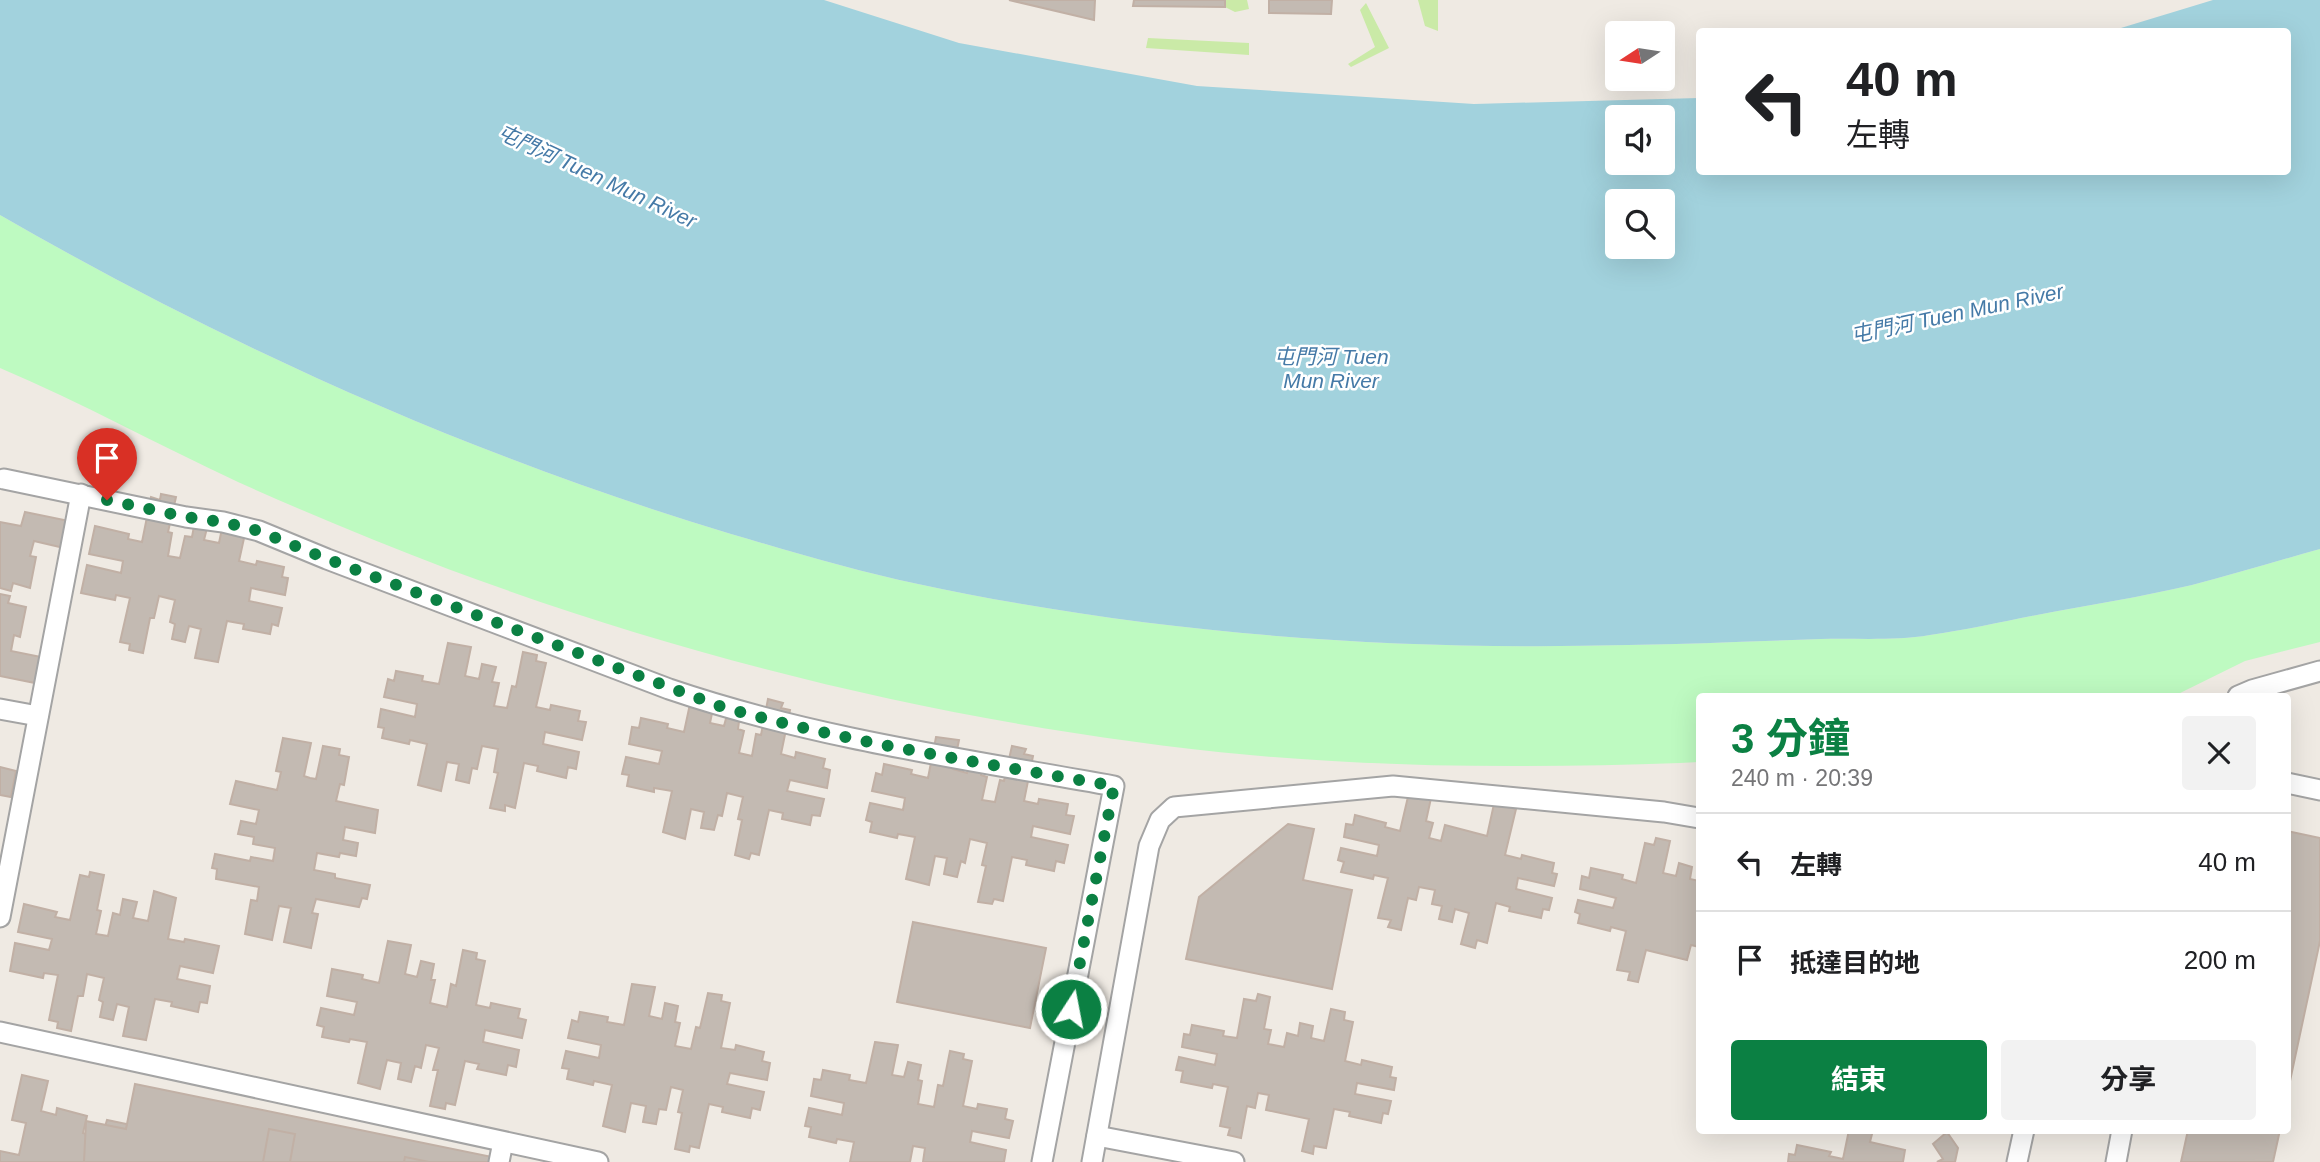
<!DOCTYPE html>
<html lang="zh-TW">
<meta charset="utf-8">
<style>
:root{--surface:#fff;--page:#f2f2f2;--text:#202124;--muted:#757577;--line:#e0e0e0;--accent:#0b8043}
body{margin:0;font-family:Helvetica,"Noto Sans TC",sans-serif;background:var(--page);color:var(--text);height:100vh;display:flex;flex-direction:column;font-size:26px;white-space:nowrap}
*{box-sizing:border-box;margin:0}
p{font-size:23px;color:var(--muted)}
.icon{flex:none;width:38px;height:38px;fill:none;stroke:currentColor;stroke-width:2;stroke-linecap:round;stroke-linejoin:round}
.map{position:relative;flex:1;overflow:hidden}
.panel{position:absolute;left:1696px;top:693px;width:595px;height:441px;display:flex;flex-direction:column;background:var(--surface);border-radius:7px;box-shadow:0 7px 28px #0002}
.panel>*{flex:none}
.banner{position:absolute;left:1696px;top:28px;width:595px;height:147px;border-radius:7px;box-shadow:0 7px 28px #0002;background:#fff;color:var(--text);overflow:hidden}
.needle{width:46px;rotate:258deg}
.controls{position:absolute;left:1605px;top:21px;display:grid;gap:14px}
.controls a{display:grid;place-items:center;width:70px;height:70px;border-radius:7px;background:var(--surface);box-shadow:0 7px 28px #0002;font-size:35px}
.pin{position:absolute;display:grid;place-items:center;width:60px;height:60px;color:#fff;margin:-72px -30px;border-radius:50% 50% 50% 0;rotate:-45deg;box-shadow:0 0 7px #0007}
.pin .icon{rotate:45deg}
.me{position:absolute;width:77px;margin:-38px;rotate:11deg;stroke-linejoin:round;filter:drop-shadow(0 0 5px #0008)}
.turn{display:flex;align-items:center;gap:24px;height:147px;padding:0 35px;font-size:32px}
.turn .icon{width:91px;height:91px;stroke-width:2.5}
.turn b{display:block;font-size:49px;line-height:60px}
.round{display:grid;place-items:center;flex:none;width:74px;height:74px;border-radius:7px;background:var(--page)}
.headline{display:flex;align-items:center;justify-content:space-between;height:119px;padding:0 35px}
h1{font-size:42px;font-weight:700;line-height:52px;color:var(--accent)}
.button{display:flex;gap:14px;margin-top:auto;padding:14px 35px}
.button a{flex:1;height:80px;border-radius:7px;background:var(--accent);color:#fff;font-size:28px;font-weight:700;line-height:80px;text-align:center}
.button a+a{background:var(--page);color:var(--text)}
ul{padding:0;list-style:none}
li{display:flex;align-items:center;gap:21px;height:98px;padding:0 35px;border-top:2px solid var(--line)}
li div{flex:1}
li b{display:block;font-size:26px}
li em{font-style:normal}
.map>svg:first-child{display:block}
.grass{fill:#caeaa7}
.park{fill:#befac1}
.water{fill:#a2d2dd;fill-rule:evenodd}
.building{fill:#c3bab2;stroke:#c1b0a5;stroke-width:2}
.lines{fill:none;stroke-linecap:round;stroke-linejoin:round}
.lane-casing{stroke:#a4a4a4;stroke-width:23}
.lane{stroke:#fff;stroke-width:19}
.route{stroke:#0b8043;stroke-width:12;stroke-dasharray:0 21.6}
.labels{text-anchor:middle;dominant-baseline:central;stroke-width:5;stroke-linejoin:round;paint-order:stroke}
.water-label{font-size:21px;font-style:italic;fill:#457aa7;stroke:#fff}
</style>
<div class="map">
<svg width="2320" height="1162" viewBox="0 0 2320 1162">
<rect width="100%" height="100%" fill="#efeae3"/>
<g class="grass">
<path d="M1226,0H1247L1249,9L1235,12L1225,7Z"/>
<path d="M1418,0H1438V31L1425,26Z"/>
<path d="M1366,3L1389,48L1351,67L1348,64L1375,47L1360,10Z"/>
<path d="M1148,38L1249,43V55L1146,48Z"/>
</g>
<path class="park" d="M0,215C231,348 475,457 731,534C793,552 855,571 918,584C1152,634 1389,651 1628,645C1692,644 1757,641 1821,639C1857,638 1895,641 1930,635C1966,630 2002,622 2037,615C2089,605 2141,597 2192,585C2235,574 2277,561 2320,549V642L2245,661L2174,696H1699V762L1680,763C1537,768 1393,768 1250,755C977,729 706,665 448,569C377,542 307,513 238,482C158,445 81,402 0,368Z"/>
<path class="water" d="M0,0H824L959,43L1197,86L1474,104L1699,98V172H2287V32L2111,31L2213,0H2320V549C2277,561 2235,574 2192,585C2141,597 2089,605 2037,615C2002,622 1966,630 1930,635C1895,641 1857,638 1821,639C1757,641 1692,644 1628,645C1389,651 1152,634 918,584C855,571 793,552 731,534C475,457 231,348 0,215ZM1617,117H1662V163H1617ZM1617,201H1662V247H1617Z"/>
<g class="building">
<path d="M1009,0H1095L1094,20Z"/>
<path d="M1134,0H1225V7L1133,6Z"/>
<path d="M1269,0H1332L1331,14L1269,13Z"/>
<path d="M161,494L176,497L168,532L172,533L168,556L180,558L185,536L192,537L195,521L208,524L204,540L219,543L225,514L248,520L239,561L256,565L257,561L284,567L282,577L288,578L285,595L251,588L249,601L282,608L278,626L272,624L270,634L243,629L244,624L227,621L218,662L195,658L201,629L189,626L185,642L172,639L175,624L170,622L175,600L159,596L154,618H150L143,653L129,650L130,644L120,642L130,598L116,595L115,600L81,593L87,565L121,573L123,561L89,554L95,526L129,534L128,539L142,542L151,497L160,500Z"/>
<path d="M25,512L69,521L64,548L34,541L30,556L36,557L30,588L13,583L11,591L0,588V522L21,526Z"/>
<path d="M0,594L10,596L8,603L26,607L20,637L14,635L11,651L41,657L35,683L0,676Z"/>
<path d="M448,643L471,647L465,676L479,679L482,664L496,667L492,682L499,683L494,706L507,708L512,686L516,687L523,652L537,655L536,661L546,663L536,707L550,710L551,705L580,711L578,721L586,722L582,740L545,732L543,744L579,752L576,769L568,767L566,778L537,771L538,766L524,763L515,808L505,805V811L490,808L498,773L494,772L498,749L482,746L477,769L472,768L469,783L456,780L459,764L447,762L441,791L418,785L427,744L410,740L409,744L382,738L384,728L378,727L381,709L415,717L417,704L384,697L388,679L394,681L396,671L423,676L422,681L439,684Z"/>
<path d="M693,690L716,694L710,723L724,726L728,711L740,714L738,729L744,731L739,753L752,756L756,734L761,735L768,699L783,703L781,708L790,710L781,754L795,758L796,752L825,759L823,768L830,770L827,788L790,780L787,791L824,799L820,816L812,815L810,825L782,819L783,813L769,810L759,855L751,853L749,859L735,855L742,820L738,819L743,797L727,793L722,816L718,815L714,830L701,828L704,812L691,809L685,839L663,832L672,791L654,788V792L627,786L629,775L622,774L626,757L659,764L662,751L629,744L632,727L639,728L641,718L668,724L667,728L684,732Z"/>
<path d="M936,737L959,740L953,769L967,773L971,757L984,760L981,775L987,777L982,800L995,802L1000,780L1004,781L1012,746L1026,749L1024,754L1033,756L1024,801L1038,804L1039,799L1068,804L1066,815L1074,816L1070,834L1033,826L1031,837L1068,845L1064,863L1056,861L1054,871L1026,865L1027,860L1012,857L1003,901L994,899L992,904L978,902L986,866L982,865L987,843L970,839L965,863L961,861L957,877L944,874L947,858L935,856L929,885L906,879L915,837L898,834L897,838L870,832L872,822L866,820L870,803L903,810L905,798L872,791L876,773L882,775L884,764L912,770L911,774L928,778Z"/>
<path d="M283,738L311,743L304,776L310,778L316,779L323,746L340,749L339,755L349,757L344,785L340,784L336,801L378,810L375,833L345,827L343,840L358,843L356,856L340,853L339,857L317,853L314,870L335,874V878L370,885L367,899L362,898L359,907L316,899L312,913L318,914L311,948L284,942L291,908L279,906L272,940L245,934L251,900L257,901L259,887L216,879L217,869L212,868L215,854L250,861L251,857L273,861L275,848L253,844L254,837L238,834L241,821L256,824L259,810L230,804L236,781L277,790L281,772L276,771Z"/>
<path d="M0,767L16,771L11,797L0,795Z"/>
<path d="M1411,784L1433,789L1426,821L1433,823L1429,838L1441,841L1445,825L1487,836L1494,804L1516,809L1505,855L1521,859L1522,855L1554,863L1552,873L1557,874L1554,886L1518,878L1516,889L1552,898L1549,910L1543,909L1541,918L1509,911L1510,907L1496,903L1487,943L1477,940L1475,948L1461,944L1469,913L1455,909L1452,922L1439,919L1442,906L1432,904L1435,890L1419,887L1416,900L1408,898L1401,930L1388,927L1391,920L1378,918L1388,878L1374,875L1373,879L1341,872L1344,862L1338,860L1341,848L1377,856L1379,845L1344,837L1346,824L1353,825L1355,815L1386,823L1385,827L1400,831Z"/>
<path d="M1288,824L1314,829L1303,880L1352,890L1332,989L1186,959L1199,897Z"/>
<path d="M2287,831L2320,838V941L2287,1095Z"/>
<path d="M1656,838L1670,841L1663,873L1676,876L1679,863L1692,867L1690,879L1699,881L1697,895L1699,896V947L1691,945L1687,960L1646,950L1638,982L1628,980L1630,972L1617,970L1626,931L1611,927L1610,931L1578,923L1580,914L1575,912L1578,900L1613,908L1616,898L1580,889L1582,876L1589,878L1591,868L1623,875L1622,879L1636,883L1645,843L1654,845Z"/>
<path d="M90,872L104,875L97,910L101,911L96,934L108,936L113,913L120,915L123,899L137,902L133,918L148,921L154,891L176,898L168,939L184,942L185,939L219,946L213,973L180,966L177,979L210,986L207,1003L200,1002L198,1012L171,1006L172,1002L155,999L146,1040L123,1036L129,1007L117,1004L113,1020L100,1017L103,1002L99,1000L104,978L87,974L83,996H78L71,1031L57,1028L58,1022L49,1020L58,975L44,973L43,978L10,971L15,943L49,950L52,939L18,932L24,904L57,912L55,917L70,920L80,875L89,877Z"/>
<path d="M913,922L1046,948L1030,1028L897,1002Z"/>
<path d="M388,941L411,945L405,974L417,977L421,961L434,964L431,980H435L430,1003L447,1007L451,984L456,986L463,950L477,953L476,959L485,961L476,1005L490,1008L491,1003L520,1009L518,1018L526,1020L522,1038L485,1030L483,1042L519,1050L516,1067L508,1065L506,1075L477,1069L479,1064L465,1061L455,1105L446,1103L445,1109L430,1106L438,1070H433L439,1048L426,1045L421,1068L415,1066L411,1082L398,1079L401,1063L387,1060L380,1089L358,1083L367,1042L350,1039L349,1042L322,1037L324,1027L317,1025L321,1008L354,1015L357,1002L327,996L332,969L363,975L362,979L379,983Z"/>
<path d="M632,984L655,987L649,1016L662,1019L665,1003L678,1006L675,1022L680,1023L675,1046L691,1049L696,1027L700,1028L708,993L722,995L721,1001L730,1003L721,1048L735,1050L736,1045L764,1052L762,1061L770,1063L767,1080L730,1073L727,1084L764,1092L760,1110L752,1108L750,1118L722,1112L723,1107L709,1104L699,1148L690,1146L689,1152L675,1149L682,1113L678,1112L683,1090L671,1087L666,1110L659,1109L656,1124L643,1122L646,1106L631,1103L625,1132L603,1126L612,1085L594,1081L593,1085L567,1079L569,1069L562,1068L566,1051L599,1058L601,1045L568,1038L572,1020L578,1022L580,1012L608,1017L607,1022L624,1025Z"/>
<path d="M1258,994L1270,997L1264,1029L1271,1030L1268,1044L1284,1047L1287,1033L1298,1036L1300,1023L1313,1026L1311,1038L1324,1041L1331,1009L1345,1012L1344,1020L1353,1022L1345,1061L1361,1065L1362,1060L1392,1067L1390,1077L1396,1078L1394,1090L1357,1083L1355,1094L1391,1101L1388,1114L1383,1113L1381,1123L1349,1116L1350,1112L1334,1109L1326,1148L1314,1146L1313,1154L1302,1151L1309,1119L1266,1110L1269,1095L1258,1093L1255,1108L1247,1106L1241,1138L1228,1135L1230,1128L1220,1126L1228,1087L1213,1084L1212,1088L1181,1082L1183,1071L1176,1070L1179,1057L1215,1065L1217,1054L1182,1047L1184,1034L1190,1035L1192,1025L1224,1031L1223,1036L1237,1038L1244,999L1256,1001Z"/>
<path d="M875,1042L898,1045L892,1075L904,1077L908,1062L921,1065L918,1080L922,1081L918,1104L934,1107L938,1085L943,1086L950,1051L964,1054L963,1059L972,1061L963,1106L977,1109L978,1104L1007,1109L1005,1119L1013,1121L1009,1138L972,1131L970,1142L1006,1150L1004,1162H923L925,1148L913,1146L910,1162H850L854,1142L837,1139L836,1143L809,1137L811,1127L805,1126L809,1108L842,1115L844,1103L811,1096L814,1079L821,1080L823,1070L850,1075L849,1080L866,1083Z"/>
<path d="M22,1075L48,1081L41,1111L56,1115L57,1108L87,1116L83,1133L90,1135L86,1156L91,1157L95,1136L102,1137L107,1120L136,1126L135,1133L150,1136L157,1106L183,1112L173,1156L158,1153L156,1162H0V1151L19,1155L26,1123L12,1120Z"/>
<path d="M135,1084L492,1157L491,1162H84L86,1121L126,1129Z"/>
<path d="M269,1129L295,1134L290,1162H263Z"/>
<path d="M1849,1130H1873L1870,1142L1905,1150L1903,1162H1788L1789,1154L1795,1155L1797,1145L1831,1152L1829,1156L1843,1159Z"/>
<path d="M2188,1130H2280L2273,1162H2181Z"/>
<path d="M1947,1132L1958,1148L1955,1162H1937L1943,1159L1933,1144Z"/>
<path d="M405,1157L429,1162H404Z"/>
</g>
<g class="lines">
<defs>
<g id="lane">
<path d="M4,479L186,517L223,522L259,531L327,559L669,689C813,738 964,759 1114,786L1042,1162"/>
<path d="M2238,696L2252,690L2320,671"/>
<path d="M0,709L38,716"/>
<path d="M2287,783L2320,790"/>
<path d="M0,917L81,494"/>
<path d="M0,1032L598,1162"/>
<path d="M1097,1136L1234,1162"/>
<path d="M499,1162L503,1142"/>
<path d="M1092,1162L1149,846L1160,820L1174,807L1393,786L1664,812L1699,818"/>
<path d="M2017,1162L2024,1130"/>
<path d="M2116,1162L2122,1130"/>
</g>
</defs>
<use href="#lane" class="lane-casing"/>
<use href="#lane" class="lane"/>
</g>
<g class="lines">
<path class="route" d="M107,500L186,517L223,522L259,531L327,559L722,707C850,743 983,763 1114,786L1071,1009"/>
</g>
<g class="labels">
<g class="water-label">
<text transform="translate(597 176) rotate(25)">屯門河 Tuen Mun River</text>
<text transform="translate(1957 313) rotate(-12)">屯門河 Tuen Mun River</text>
<text x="1331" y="356">屯門河 Tuen<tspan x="1331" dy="24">Mun River</tspan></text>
</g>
</g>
</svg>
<div class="controls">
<a><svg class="needle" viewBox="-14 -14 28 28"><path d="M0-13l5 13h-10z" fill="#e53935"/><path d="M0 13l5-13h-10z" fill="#757577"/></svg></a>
<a><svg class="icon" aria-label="sound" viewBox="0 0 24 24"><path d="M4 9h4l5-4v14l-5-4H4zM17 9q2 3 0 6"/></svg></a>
<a><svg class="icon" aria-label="search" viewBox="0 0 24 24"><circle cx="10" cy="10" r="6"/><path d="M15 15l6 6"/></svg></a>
</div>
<div class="pin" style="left:107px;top:500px;background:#d93025"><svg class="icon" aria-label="arrive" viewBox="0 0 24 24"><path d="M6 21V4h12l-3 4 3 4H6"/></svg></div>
<svg class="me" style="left:1071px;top:1009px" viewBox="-20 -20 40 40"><circle r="17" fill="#0b8043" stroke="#fff" stroke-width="3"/><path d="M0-11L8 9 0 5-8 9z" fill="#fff"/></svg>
<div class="banner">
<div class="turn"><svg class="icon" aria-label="left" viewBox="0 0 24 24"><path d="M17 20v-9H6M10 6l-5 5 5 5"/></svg><div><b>40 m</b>左轉</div></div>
</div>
<section class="panel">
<div class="headline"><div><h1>3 分鐘</h1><p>240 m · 20:39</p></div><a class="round"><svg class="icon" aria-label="close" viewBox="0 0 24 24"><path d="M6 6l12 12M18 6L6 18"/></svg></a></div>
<ul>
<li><svg class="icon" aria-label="left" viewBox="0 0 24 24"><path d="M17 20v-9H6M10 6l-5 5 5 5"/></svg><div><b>左轉</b></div><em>40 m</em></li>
<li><svg class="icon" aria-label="arrive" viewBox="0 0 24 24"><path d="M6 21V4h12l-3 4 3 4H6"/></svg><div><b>抵達目的地</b></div><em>200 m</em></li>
</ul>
<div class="button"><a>結束</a><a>分享</a></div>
</section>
</div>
